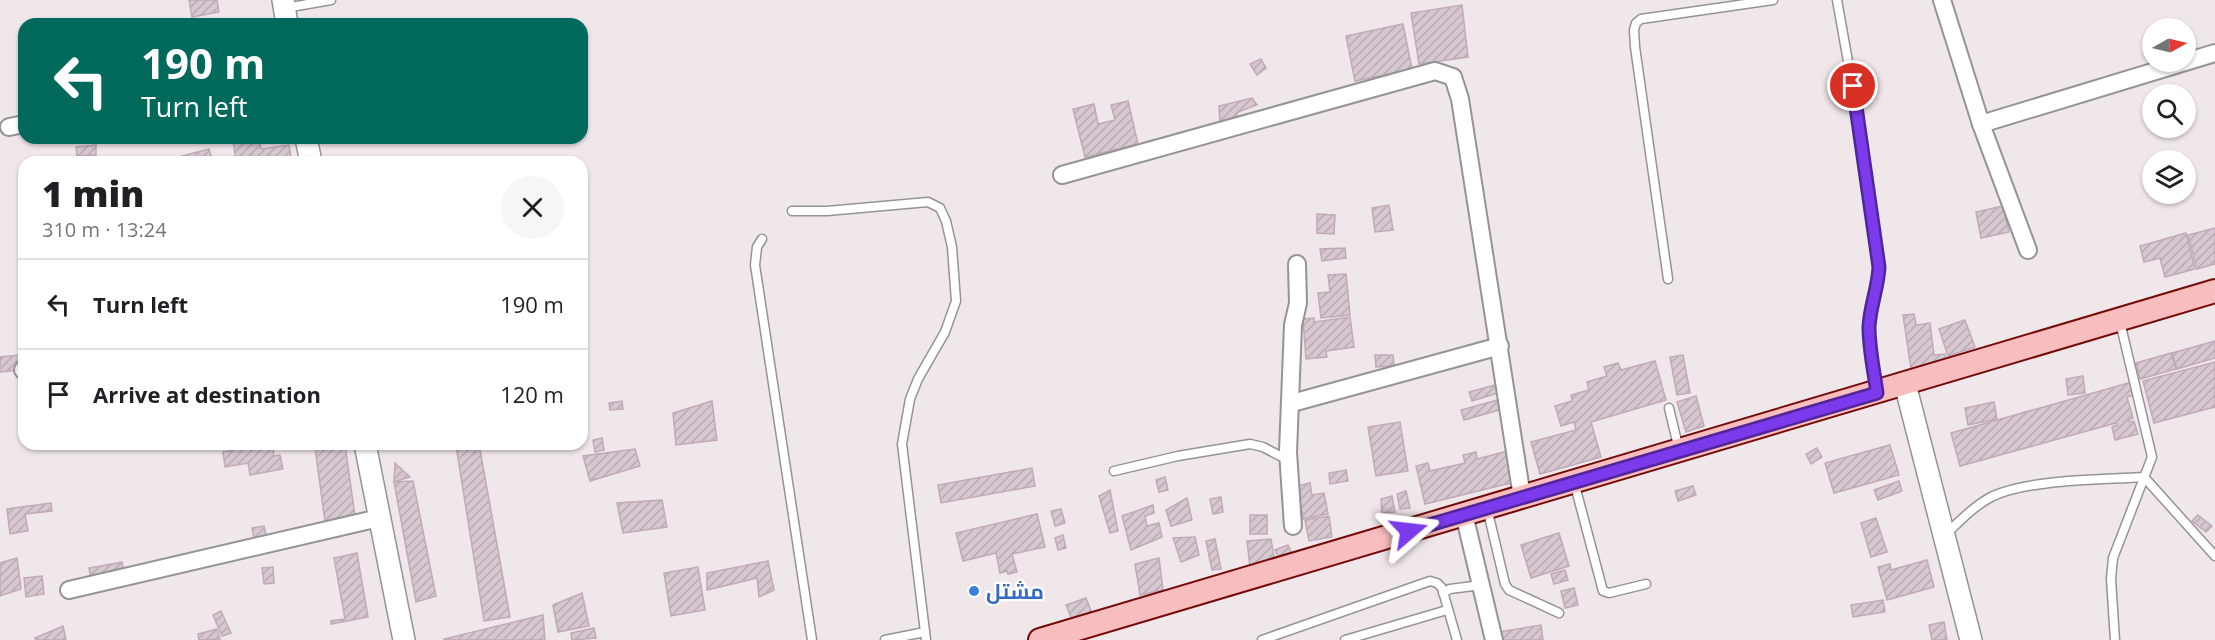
<!DOCTYPE html>
<meta charset="utf-8">
<style>
:root{--surface:#fff;--page:#f6f6f6;--text:#202124;--muted:#757577;--line:#e0e0e0}
body{margin:0;font-family:"Open Sans",Cairo,sans-serif;background:var(--page);color:var(--text);height:100vh;display:flex;flex-direction:column;font-size:22px;white-space:nowrap}
*{box-sizing:border-box;margin:0}
p{font-size:20px;color:var(--muted)}
.icon{flex:none;width:33px;height:33px;fill:none;stroke:currentColor;stroke-width:2;stroke-linecap:round;stroke-linejoin:round}
.map{position:relative;flex:1;overflow:hidden}
.panel{position:absolute;left:18px;top:156px;width:570px;height:294px;display:flex;flex-direction:column;background:var(--surface);border-radius:18px;box-shadow:0 2px 4px #0004}
.panel>*{flex:none}
.top-card{position:absolute;left:18px;top:18px;width:570px;height:126px;border-radius:18px;box-shadow:0 2px 4px #0004;background:#00695c;color:#fff;overflow:hidden}
.needle{width:39px;rotate:82deg}
.controls{position:absolute;left:2142px;top:18px;display:grid;gap:12px}
.controls a{display:grid;place-items:center;width:54px;height:54px;border-radius:50%;background:var(--surface);box-shadow:0 2px 4px #0004;font-size:30px}
.pin{position:absolute;display:grid;place-items:center;width:51px;height:51px;color:#fff;margin:-26px;border:3px solid #fff;border-radius:50%;box-shadow:0 2px 6px #0007}
.me{position:absolute;width:66px;margin:-33px;rotate:73deg;stroke-linejoin:round;filter:drop-shadow(0 0 4px #0008)}
.turn{display:flex;align-items:center;gap:21px;height:126px;padding:0 24px;font-size:27px}
.turn .icon{width:78px;height:78px;stroke-width:2.5}
.turn b{display:block;font-size:42px;line-height:51px}
.round{display:grid;place-items:center;flex:none;width:63px;height:63px;border-radius:32px;background:var(--page)}
.head{display:flex;align-items:center;justify-content:space-between;height:102px;padding:0 24px}
h1{font-size:36px;font-weight:800;line-height:45px}
ul{padding:0;list-style:none}
li{display:flex;align-items:center;gap:18px;height:90px;padding:0 24px;border-top:2px solid var(--line)}
li div{flex:1}
li b{display:block;font-size:22px}
li em{font-style:normal}
.map>svg:first-child{display:block}
.building{fill:url(#building-hatch);stroke:#c1a9b9;stroke-width:1.5}
.lines{fill:none;stroke-linecap:round;stroke-linejoin:round}
.service-casing{stroke:#949494;stroke-width:11}
.minor-casing{stroke:#949494;stroke-width:20}
.tertiary-casing{stroke:#949494;stroke-width:24}
.secondary-casing{stroke:#750b08;stroke-width:26}
.service{stroke:#fff;stroke-width:8}
.minor{stroke:#fff;stroke-width:16}
.tertiary{stroke:#fff;stroke-width:21}
.secondary{stroke:#f8bdbe;stroke-width:22}
.route-casing{stroke:#51269a;stroke-width:15}
.route{stroke:#7c3aed;stroke-width:10}
.shop-dot{fill:#3f7fe0;stroke:#fff;stroke-width:2}
.labels{text-anchor:middle;dominant-baseline:central;stroke-width:4.5;stroke-linejoin:round;paint-order:stroke}
.shop-label{font-size:21px;font-weight:bold;fill:#366cbe;stroke:#fff;text-anchor:start}
</style>
<div class="map">
<svg width="2215" height="640" viewBox="0 0 2215 640">
<defs>
<pattern id="building-hatch" width="6" height="6" patternUnits="userSpaceOnUse" patternTransform="scale(1.5)"><rect width="6" height="6" fill="#d7c7d1"/><path d="M-1 1l2-2M0 6l6-6M5 7l2-2" fill="none" stroke="#b8abb3"/></pattern>
</defs>
<rect width="100%" height="100%" fill="#f0e7eb"/>
<g class="building">
<path d="M189,0H217L219,12L192,17Z"/>
<path d="M1462,5L1468,57L1419,64L1411,13Z"/>
<path d="M1403,24L1412,69L1355,81L1346,36Z"/>
<path d="M1261,59L1266,68L1257,75L1250,64Z"/>
<path d="M1252,98L1257,105L1238,112L1235,118L1220,122L1219,106Z"/>
<path d="M1128,101L1138,144L1085,157L1073,109L1094,104L1098,124L1115,120L1111,105Z"/>
<path d="M248,138H259L261,149L289,145L292,162H236L233,140Z"/>
<path d="M96,145V155L77,156L76,147Z"/>
<path d="M209,149L213,162H160Z"/>
<path d="M1389,205L1393,230L1375,232L1372,208Z"/>
<path d="M2003,206L2009,232L1981,238L1976,212Z"/>
<path d="M1317,214L1335,215L1334,234L1317,233Z"/>
<path d="M2215,228V264L2197,269L2188,235Z"/>
<path d="M2186,233L2195,269L2165,277L2160,258L2144,262L2140,246Z"/>
<path d="M1345,248L1346,258L1322,261L1320,249Z"/>
<path d="M1346,274L1350,315L1321,318L1318,293L1330,292L1328,275Z"/>
<path d="M1914,314L1916,325L1930,323L1934,355L1945,354L1946,364L1911,369L1903,315Z"/>
<path d="M1350,317L1354,347L1326,351L1327,357L1306,359L1303,319L1314,318V322Z"/>
<path d="M1965,320L1975,347L1948,356L1939,329Z"/>
<path d="M2215,341V358L2177,369L2172,353Z"/>
<path d="M2171,353L2176,369L2140,379L2136,363Z"/>
<path d="M19,355L21,370L0,372V357Z"/>
<path d="M1375,355H1393L1394,366L1376,367Z"/>
<path d="M1683,355L1690,393L1677,395L1670,357Z"/>
<path d="M1655,361L1666,400L1591,422L1601,457L1540,474L1531,442L1576,430L1574,422L1561,426L1555,406L1572,401L1571,395L1589,390L1587,382L1607,376L1604,367L1618,363L1621,370Z"/>
<path d="M2215,362V407L2154,423L2143,381Z"/>
<path d="M2083,376L2085,393L2068,395L2066,379Z"/>
<path d="M2132,382L2135,395L2127,397L2133,418L2128,420L2129,422L2134,421L2138,434L2115,440L2112,427L2117,425L2116,423L1960,466L1951,433Z"/>
<path d="M1499,384L1501,392L1472,401L1469,392Z"/>
<path d="M1696,396L1704,426L1686,432L1677,402Z"/>
<path d="M1501,399L1503,409L1464,420L1461,410Z"/>
<path d="M622,401L623,409L610,410L609,403Z"/>
<path d="M712,401L717,440L676,445L673,413Z"/>
<path d="M1994,402L1997,419L1968,425L1965,408Z"/>
<path d="M1400,422L1408,471L1376,476L1368,427Z"/>
<path d="M602,438L604,450L595,452L593,440Z"/>
<path d="M267,444H272L274,456L280,455L283,469L250,475L248,463L225,467L223,452Z"/>
<path d="M345,444L357,531L327,536L315,448Z"/>
<path d="M463,444H479L510,617L484,621L456,446Z"/>
<path d="M1890,445L1899,475L1834,493L1825,463Z"/>
<path d="M1817,448L1822,457L1811,464L1806,454Z"/>
<path d="M635,449L640,466L590,481L583,456Z"/>
<path d="M1508,451L1515,482L1425,504L1416,466L1428,463L1430,471L1465,463L1463,455L1476,452L1477,459Z"/>
<path d="M395,463L410,477L394,482Z"/>
<path d="M1032,468L1035,486L941,503L938,485Z"/>
<path d="M1346,470L1348,481L1330,484L1329,473Z"/>
<path d="M1165,477L1168,490L1159,492L1156,480Z"/>
<path d="M413,481L436,596L416,602L394,482Z"/>
<path d="M1899,481L1902,491L1878,500L1874,490Z"/>
<path d="M1310,483L1312,495L1324,493L1328,514L1303,519L1297,486Z"/>
<path d="M1693,486L1696,495L1678,501L1675,491Z"/>
<path d="M1110,490L1118,531L1110,533L1099,496Z"/>
<path d="M1406,491L1410,508L1400,509L1397,494Z"/>
<path d="M1392,496L1395,512L1382,513L1381,499Z"/>
<path d="M1221,497L1223,512L1213,514L1210,499Z"/>
<path d="M1187,498L1192,520L1171,526L1166,510Z"/>
<path d="M662,500L667,527L623,533L617,503Z"/>
<path d="M51,503L52,511L25,514L28,531L10,534L7,509Z"/>
<path d="M1153,505L1154,513L1145,516L1147,526L1159,523L1162,537L1131,550L1122,516Z"/>
<path d="M1061,509L1065,523L1055,526L1051,511Z"/>
<path d="M1037,514L1045,547L1012,554L1017,572L1008,574L1007,571L1000,573L996,553L963,561L956,533Z"/>
<rect x="1250" y="515" width="17" height="19"/>
<path d="M2198,515L2212,526L2206,532L2192,521Z"/>
<path d="M1329,516L1332,537L1309,541L1305,520Z"/>
<path d="M1876,518L1887,552L1871,557L1861,523Z"/>
<path d="M264,526L269,549L256,551L252,528Z"/>
<path d="M1559,533L1569,566L1531,578L1521,545Z"/>
<path d="M1063,535L1066,548L1058,550L1055,538Z"/>
<path d="M1195,537L1199,555L1181,562L1173,538Z"/>
<path d="M1215,539L1221,569L1212,570L1206,541Z"/>
<path d="M1271,539L1275,563L1250,567L1247,541Z"/>
<path d="M1288,545L1292,554L1279,559L1275,550Z"/>
<path d="M357,553L368,617L331,624V621L345,619L334,558Z"/>
<path d="M17,558L21,589L0,596V563Z"/>
<path d="M1159,558L1163,590L1140,595L1135,564Z"/>
<path d="M1927,560L1934,587L1887,600L1878,567L1890,564L1891,570Z"/>
<path d="M768,561L774,590L759,597L757,578L707,590V573Z"/>
<path d="M122,562L126,584L93,590L89,568Z"/>
<path d="M273,567L274,583L264,584L262,568Z"/>
<path d="M698,567L705,610L671,616L664,573Z"/>
<path d="M1565,570L1568,580L1554,584L1551,574Z"/>
<path d="M42,576L44,594L26,597L24,578Z"/>
<path d="M1574,588L1578,605L1565,608L1561,591Z"/>
<path d="M582,593L589,626L558,632L553,605Z"/>
<path d="M1086,598L1092,613L1072,620L1066,605Z"/>
<path d="M1883,600L1885,612L1853,617L1851,605Z"/>
<path d="M221,611L231,633L222,636L213,615Z"/>
<path d="M543,615L545,640H444V639Z"/>
<path d="M1944,622L1947,640H1932L1929,625Z"/>
<path d="M1541,625L1543,640H1500L1498,632Z"/>
<path d="M63,626L66,640H36L35,638Z"/>
<path d="M594,628L596,638L572,640L571,633Z"/>
<path d="M217,629L220,639L199,640L198,634Z"/>
</g>
<g class="lines">
<defs>
<g id="service">
<path d="M1837,0L1856,106L1879,267L1878,286L1872,305L1869,328L1876,389"/>
<path d="M285,8L331,0"/>
<path d="M792,211H827L928,202L940,208L946,221L952,247L956,301L945,332L918,379L910,399L902,444L926,640"/>
<path d="M762,239L757,247L755,265L812,640"/>
<path d="M1668,279L1635,47L1634,30L1636,23L1641,19L1773,0"/>
<path d="M1669,408L1679,450"/>
<path d="M1114,471L1178,456L1250,444L1263,447L1288,460"/>
<path d="M1574,482L1603,591L1609,593L1646,584"/>
<path d="M1487,508L1505,584L1509,590L1559,613"/>
<path d="M1947,533C1961,520 1975,505 1993,496C2031,479 2101,480 2144,477L2215,556"/>
<path d="M1443,593L1450,589L1481,585"/>
<path d="M885,640L925,632"/>
<path d="M1262,640L1430,581L1437,583L1442,588L1457,640"/>
<path d="M1345,640L1447,610"/>
<path d="M2115,640L2111,579L2113,558L2152,457L2120,322"/>
</g>
<g id="minor">
<path d="M1942,0L1981,124L2028,250"/>
<path d="M1981,124L2215,53"/>
<path d="M9,127L24,124"/>
<path d="M1062,175L1435,71L1453,77L1460,99L1522,497"/>
<path d="M23,370H24"/>
<path d="M1292,403L1500,346"/>
<path d="M1464,514L1494,640"/>
<path d="M1293,526L1288,452L1293,325L1298,303L1297,264"/>
<path d="M69,590L379,518"/>
</g>
<g id="tertiary">
<path d="M283,0L287,24"/>
<path d="M306,138L311,162"/>
<path d="M1905,384L1971,640"/>
<path d="M365,444L404,640"/>
</g>
<path id="secondary" d="M1040,640L2215,291"/>
</defs>
<use href="#service" class="service-casing"/>
<use href="#minor" class="minor-casing"/>
<use href="#tertiary" class="tertiary-casing"/>
<use href="#secondary" class="secondary-casing"/>
<use href="#service" class="service"/>
<use href="#minor" class="minor"/>
<use href="#tertiary" class="tertiary"/>
<use href="#secondary" class="secondary"/>
</g>
<g class="lines">
<defs>
<path id="route" d="M1409,531L1877,393C1874,371 1869,349 1869,327C1870,306 1878,288 1879,267L1853,86"/>
</defs>
<use href="#route" class="route-casing"/>
<use href="#route" class="route"/>
</g>
<circle class="shop-dot" cx="974" cy="591" r="6"/>
<g class="labels">
<g class="shop-label">
<text x="986" y="591">مشتل</text>
</g>
</g>
</svg>
<div class="controls">
<a><svg class="needle" viewBox="-14 -14 28 28"><path d="M0-13l5 13h-10z" fill="#e53935"/><path d="M0 13l5-13h-10z" fill="#757577"/></svg></a>
<a><svg class="icon" aria-label="search" viewBox="0 0 24 24"><circle cx="10" cy="10" r="6"/><path d="M15 15l6 6"/></svg></a>
<a><svg class="icon" aria-label="layers" viewBox="0 0 24 24"><path d="M12 4l9 5-9 5-9-5zM3 14l9 5 9-5"/></svg></a>
</div>
<div class="pin" style="left:1853px;top:86px;background:#d93025"><svg class="icon" aria-label="arrive" viewBox="0 0 24 24"><path d="M6 21V4h12l-3 4 3 4H6"/></svg></div>
<svg class="me" style="left:1409px;top:531px" viewBox="-20 -20 40 40"><path d="M0-17L14 15 0 8-14 15z" fill="#7c3aed" stroke="#fff" stroke-width="4"/></svg>
<div class="top-card">
<div class="turn"><svg class="icon" aria-label="left" viewBox="0 0 24 24"><path d="M17 20v-9H6M10 6l-5 5 5 5"/></svg><div><b>190 m</b>Turn left</div></div>
</div>
<section class="panel">
<div class="head"><div><h1>1 min</h1><p>310 m · 13:24</p></div><a class="round"><svg class="icon" aria-label="close" viewBox="0 0 24 24"><path d="M6 6l12 12M18 6L6 18"/></svg></a></div>
<ul>
<li><svg class="icon" aria-label="left" viewBox="0 0 24 24"><path d="M17 20v-9H6M10 6l-5 5 5 5"/></svg><div><b>Turn left</b></div><em>190 m</em></li>
<li><svg class="icon" aria-label="arrive" viewBox="0 0 24 24"><path d="M6 21V4h12l-3 4 3 4H6"/></svg><div><b>Arrive at destination</b></div><em>120 m</em></li>
</ul>
</section>
</div>
